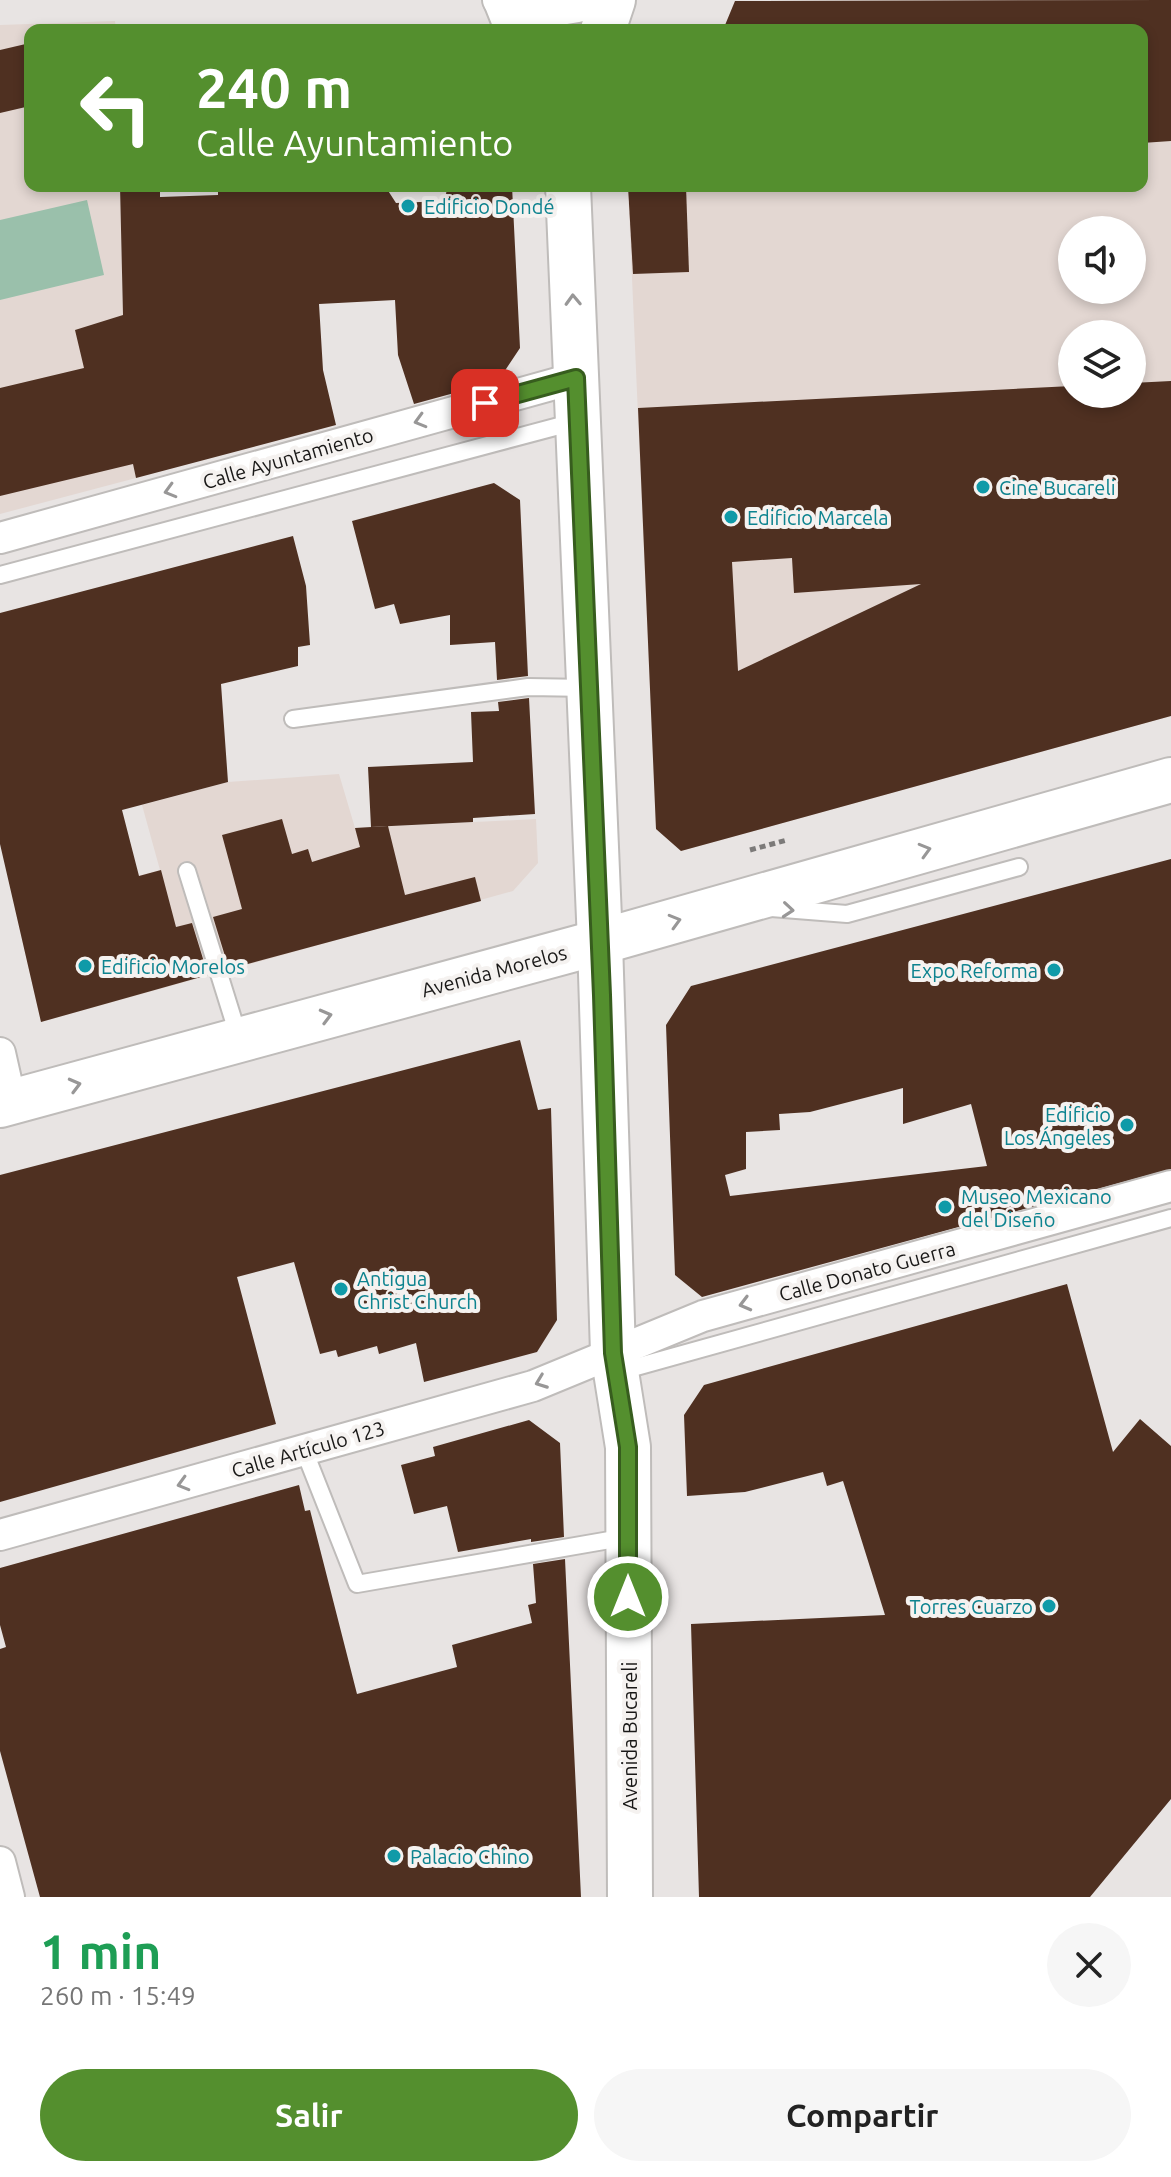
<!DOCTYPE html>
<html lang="es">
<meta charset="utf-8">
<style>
:root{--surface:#fff;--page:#f6f6f6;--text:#222;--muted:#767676;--accent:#548f2e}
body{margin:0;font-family:Ubuntu,sans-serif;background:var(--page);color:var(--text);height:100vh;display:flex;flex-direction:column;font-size:30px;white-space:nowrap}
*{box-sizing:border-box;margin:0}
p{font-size:26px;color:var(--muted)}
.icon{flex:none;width:44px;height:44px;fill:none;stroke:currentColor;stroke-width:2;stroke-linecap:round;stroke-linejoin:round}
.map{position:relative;height:1897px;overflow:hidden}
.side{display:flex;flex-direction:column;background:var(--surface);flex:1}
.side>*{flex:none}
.guide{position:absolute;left:24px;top:24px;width:1124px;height:168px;border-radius:16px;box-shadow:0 4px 12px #0003;background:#548f2e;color:#fff;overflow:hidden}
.controls{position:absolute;left:1058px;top:216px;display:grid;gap:16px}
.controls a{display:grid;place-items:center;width:88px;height:88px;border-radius:50%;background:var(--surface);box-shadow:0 4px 12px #0003;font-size:40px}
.pin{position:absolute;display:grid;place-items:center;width:68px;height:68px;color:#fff;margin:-34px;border-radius:16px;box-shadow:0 4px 12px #0006}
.me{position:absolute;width:88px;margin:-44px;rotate:0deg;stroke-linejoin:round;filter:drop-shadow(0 0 6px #0008)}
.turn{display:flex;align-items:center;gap:28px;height:168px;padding:0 40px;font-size:36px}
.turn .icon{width:104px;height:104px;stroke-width:2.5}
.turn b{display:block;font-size:56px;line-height:68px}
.round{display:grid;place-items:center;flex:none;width:84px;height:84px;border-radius:42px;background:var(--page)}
.head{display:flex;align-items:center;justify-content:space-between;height:136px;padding:0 40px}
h1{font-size:48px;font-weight:700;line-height:60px;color:#1e9e55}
.primary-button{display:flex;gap:16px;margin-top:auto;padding:16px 40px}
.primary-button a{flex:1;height:92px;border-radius:48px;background:var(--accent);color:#fff;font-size:32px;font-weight:700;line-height:92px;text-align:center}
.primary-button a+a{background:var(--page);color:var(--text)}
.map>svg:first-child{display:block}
.built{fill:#e3d7d2;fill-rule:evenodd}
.green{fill:#9ac0ab}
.building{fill:#4f3021;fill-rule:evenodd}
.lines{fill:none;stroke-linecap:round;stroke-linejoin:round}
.service-casing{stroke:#bfbcba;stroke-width:20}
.minor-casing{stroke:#bfbcba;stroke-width:34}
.secondary-casing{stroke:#bfbcba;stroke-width:48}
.primary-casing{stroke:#bfbcba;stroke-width:48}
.path{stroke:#7c7a79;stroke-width:5;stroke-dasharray:6 4;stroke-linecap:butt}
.service{stroke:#fff;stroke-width:16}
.minor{stroke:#fff;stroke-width:30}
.secondary{stroke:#fff;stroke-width:44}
.primary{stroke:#fff;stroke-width:44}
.oneway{stroke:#989797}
.route-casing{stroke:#375d1e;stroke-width:20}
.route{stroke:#548f2e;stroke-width:14}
.culture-dot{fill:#0f9aa8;stroke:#f5f2f0;stroke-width:3}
.labels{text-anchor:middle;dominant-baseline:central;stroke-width:8;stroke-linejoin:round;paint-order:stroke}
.culture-label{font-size:20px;fill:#0d838f;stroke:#f5f2f0;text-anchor:start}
.street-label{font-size:20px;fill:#191817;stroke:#f5f2f0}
</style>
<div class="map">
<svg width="1171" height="1897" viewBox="0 0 1171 1897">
<rect width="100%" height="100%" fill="#e8e4e3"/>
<g class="built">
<path d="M1171,0V716L681,851L656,829L628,186H1142V30H723L735,1ZM1072,230H1132V290H1072ZM1072,334H1132V394H1072Z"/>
<path d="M115,21L116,30H30V186H120L126,429L136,478L0,514V25Z"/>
<path d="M339,774L355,828L536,819L538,863L513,891L41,1022L15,909L160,870L142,805L228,782Z"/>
</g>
<path class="green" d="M87,200L104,275L0,300V220Z"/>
<g class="building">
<path d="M1171,0V141L1142,143V30H723L735,1Z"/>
<path d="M30,43V106L0,113V50Z"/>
<path d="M120,186H160V197L218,195V186H385L396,203L444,201L448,186H512L520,348L498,381L414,404L398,355L395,300L319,304L323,370L336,425L136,478L133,464L0,496V388L84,368L75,330L123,315Z"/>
<path d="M628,186H686L689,272L633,274Z"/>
<path d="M1171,381V716L681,851L656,829L638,408L1072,386V394H1132V383ZM792,558L794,593L921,584L738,671L732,562Z"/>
<path d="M494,483L520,500L528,676L497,680L495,642L450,645V615L400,624L394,604L375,609L352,521Z"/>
<path d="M293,536L306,586L310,645L298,647V666L221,684L228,782L122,810L139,876L161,870L176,927L192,923L208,975L41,1022L0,844V613Z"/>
<path d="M529,698L535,814L473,818V822L371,827L368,767L473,762L471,712L499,711L498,702Z"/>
<path d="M282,819L292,854L308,849L312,862L360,847L355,828L388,826L405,895L475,877L481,901L229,969L213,917L242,909L222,835Z"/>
<path d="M1171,859V1169L702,1297L675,1275L666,1025L691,986ZM903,1088V1124L971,1104L987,1166L730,1196L725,1175L746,1169V1132L780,1130L779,1114L810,1112Z"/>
<path d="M520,1040L538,1110L551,1108L557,1320L537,1352L424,1382L416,1343L379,1354L377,1346L338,1357L336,1350L320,1354L294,1262L237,1277L276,1424L0,1502V1175Z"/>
<path d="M1067,1284L1113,1452L1140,1419L1171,1446V1799L1090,1897H699L691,1624L885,1615L843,1481L827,1486L823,1472L745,1492L687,1496L684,1415L704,1385Z"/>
<path d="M529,1420L560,1443L564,1537L531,1542V1539L458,1552L447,1506L414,1514L401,1465L435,1456L433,1447Z"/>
<path d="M299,1485L305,1511L310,1510L357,1694L457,1667L452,1645L532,1623L528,1605L536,1603L533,1564L565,1559L581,1897H40L0,1751V1649L6,1647L0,1625V1568Z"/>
</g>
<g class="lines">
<defs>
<g id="service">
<path d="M0,575L574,422"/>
<path d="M293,719L528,687L589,688"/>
<path d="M187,871L239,1038"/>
<path d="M771,908L847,914L1019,867"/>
<path d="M618,1372L1171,1218"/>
<path d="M304,1450L357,1584L627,1537"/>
</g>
<g id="minor">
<path d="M498,0C534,16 567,12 603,0"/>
<path d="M0,538L576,378"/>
<path d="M0,1053L11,1102"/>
<path d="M0,1535L533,1386L703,1316L1171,1186"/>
<path d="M0,1862L9,1897"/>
</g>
<path id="secondary" d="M0,1105L600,942L1171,780"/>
<g id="primary">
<path d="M506,0L518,30"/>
<path d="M603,30L613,0"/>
<path d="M568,186L600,942L613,1353L628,1447L630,1897"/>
</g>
</defs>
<use href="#service" class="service-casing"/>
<use href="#minor" class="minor-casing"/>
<use href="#secondary" class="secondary-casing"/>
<use href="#primary" class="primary-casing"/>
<path class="path" d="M750,850L787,840"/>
<use href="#service" class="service"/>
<use href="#minor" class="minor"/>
<use href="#secondary" class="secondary"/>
<use href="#primary" class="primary"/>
</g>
<defs><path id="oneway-chevron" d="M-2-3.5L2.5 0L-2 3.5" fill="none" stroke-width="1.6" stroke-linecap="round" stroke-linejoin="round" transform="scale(2)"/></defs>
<g class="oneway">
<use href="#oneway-chevron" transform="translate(573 300) rotate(-92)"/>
<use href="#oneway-chevron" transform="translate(420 421) rotate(164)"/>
<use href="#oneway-chevron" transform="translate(170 491) rotate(164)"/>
<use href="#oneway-chevron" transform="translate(925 850) rotate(-16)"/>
<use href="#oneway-chevron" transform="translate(788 910) rotate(5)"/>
<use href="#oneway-chevron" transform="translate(675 921) rotate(-16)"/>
<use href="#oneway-chevron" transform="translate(326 1016) rotate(-15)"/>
<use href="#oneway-chevron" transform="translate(75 1085) rotate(-15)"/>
<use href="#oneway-chevron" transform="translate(745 1304) rotate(165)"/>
<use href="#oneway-chevron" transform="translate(541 1382) rotate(159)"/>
<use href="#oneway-chevron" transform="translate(183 1484) rotate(164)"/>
</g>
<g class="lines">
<defs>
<path id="route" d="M485,403L576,378L602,995L613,1353L628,1447V1597"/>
</defs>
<use href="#route" class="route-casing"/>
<use href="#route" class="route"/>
</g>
<g class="culture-dot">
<circle cx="408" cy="206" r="8"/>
<circle cx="983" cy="487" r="8"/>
<circle cx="731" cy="517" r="8"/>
<circle cx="85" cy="966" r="8"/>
<circle cx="1054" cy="970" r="8"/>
<circle cx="1127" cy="1125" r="8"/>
<circle cx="945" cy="1207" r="8"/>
<circle cx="341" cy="1289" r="8"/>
<circle cx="1049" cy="1606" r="8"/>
<circle cx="394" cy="1856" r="8"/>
</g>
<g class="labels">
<g class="culture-label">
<text x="424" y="206">Edificio Dondé</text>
<text x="999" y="487">Cine Bucareli</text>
<text x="747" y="517">Edificio Marcela</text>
<text x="101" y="966">Edificio Morelos</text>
<text x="1038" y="970" text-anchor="end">Expo Reforma</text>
<text x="1111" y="1114" text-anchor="end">Edificio<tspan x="1111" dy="23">Los Ángeles</tspan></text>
<text x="961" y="1196">Museo Mexicano<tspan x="961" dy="23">del Diseño</tspan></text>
<text x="357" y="1278">Antigua<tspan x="357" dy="23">Christ Church</tspan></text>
<text x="1033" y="1606" text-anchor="end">Torres Cuarzo</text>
<text x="410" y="1856">Palacio Chino</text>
</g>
<g class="street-label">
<text transform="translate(288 458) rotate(-16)">Calle Ayuntamiento</text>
<text transform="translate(494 971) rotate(-15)">Avenida Morelos</text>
<text transform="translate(867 1271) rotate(-15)">Calle Donato Guerra</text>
<text transform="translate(308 1449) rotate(-16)">Calle Artículo 123</text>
<text transform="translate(629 1736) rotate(-90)">Avenida Bucareli</text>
</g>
</g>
</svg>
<div class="controls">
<a><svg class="icon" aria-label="sound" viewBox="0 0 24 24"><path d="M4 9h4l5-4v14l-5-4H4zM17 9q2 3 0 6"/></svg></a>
<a><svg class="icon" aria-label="layers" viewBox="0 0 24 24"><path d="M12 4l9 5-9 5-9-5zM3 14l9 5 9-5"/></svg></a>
</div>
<div class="pin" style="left:485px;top:403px;background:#d93025"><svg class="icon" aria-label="arrive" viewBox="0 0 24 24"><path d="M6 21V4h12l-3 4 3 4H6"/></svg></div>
<svg class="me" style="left:628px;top:1597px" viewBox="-20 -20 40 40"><circle r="17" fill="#548f2e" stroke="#fff" stroke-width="3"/><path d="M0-11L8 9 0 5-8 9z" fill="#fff"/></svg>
<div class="guide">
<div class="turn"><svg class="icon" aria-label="left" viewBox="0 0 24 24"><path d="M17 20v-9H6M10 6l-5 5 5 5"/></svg><div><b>240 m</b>Calle Ayuntamiento</div></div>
</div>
</div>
<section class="side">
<div class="head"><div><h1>1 min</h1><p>260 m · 15:49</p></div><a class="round"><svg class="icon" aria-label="close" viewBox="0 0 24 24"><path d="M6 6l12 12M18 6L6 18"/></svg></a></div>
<div class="primary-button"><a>Salir</a><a>Compartir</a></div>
</section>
